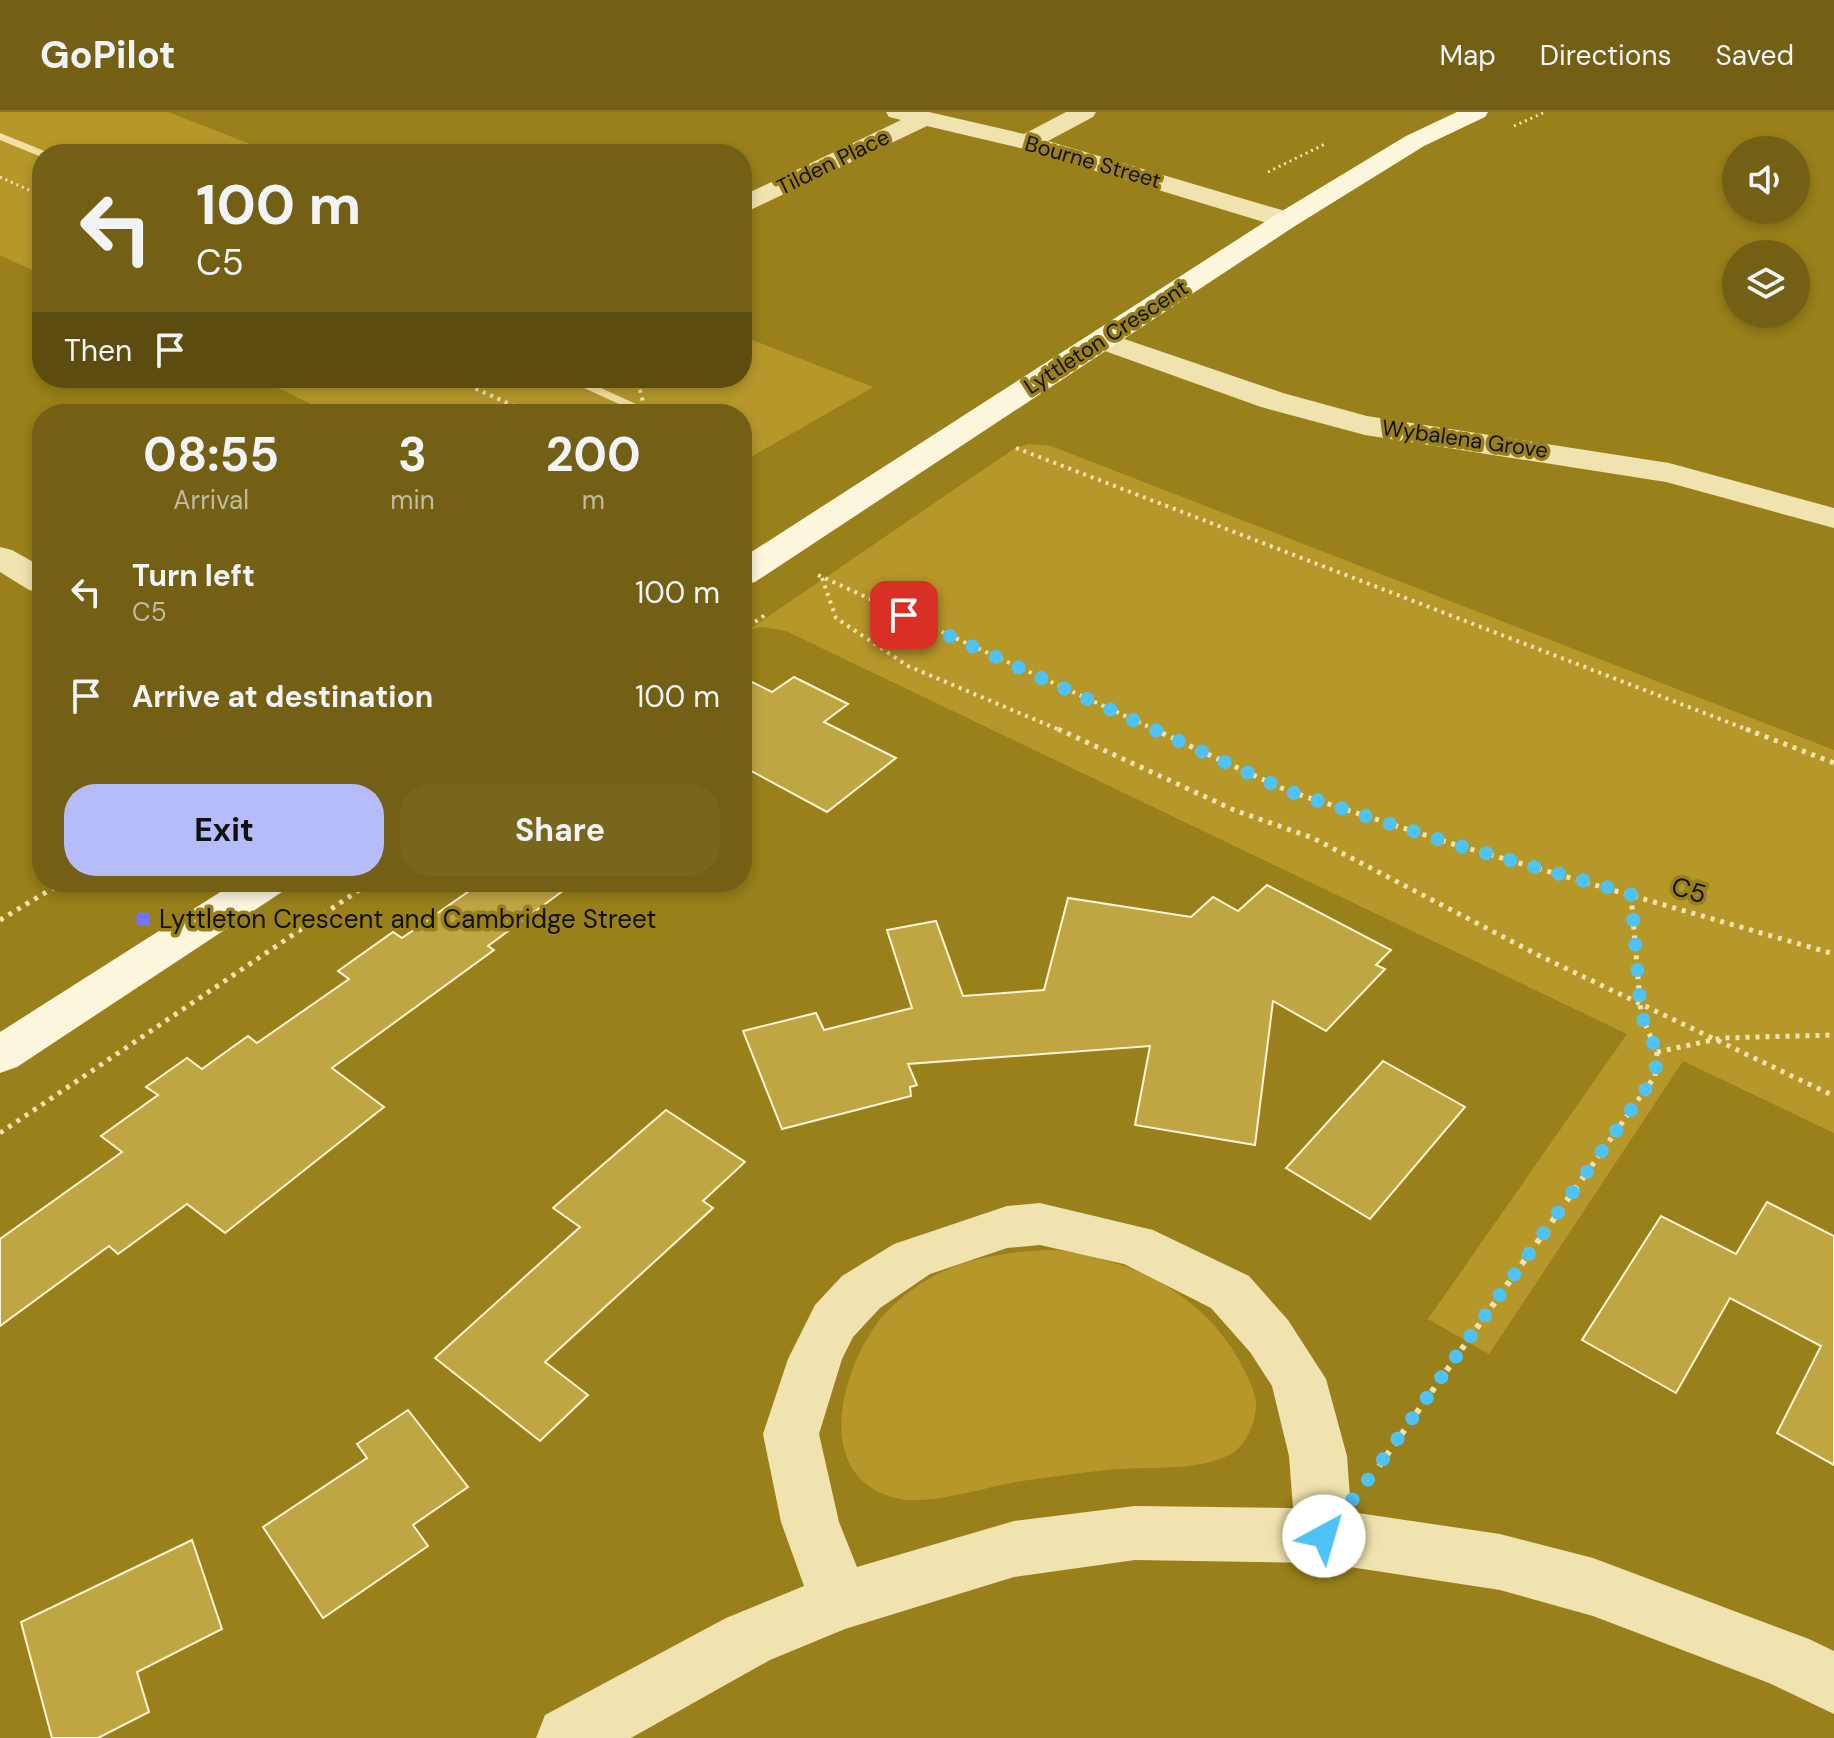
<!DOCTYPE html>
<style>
:root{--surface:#736014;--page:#78661d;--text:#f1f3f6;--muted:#c1bba0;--line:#857534;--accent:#b6bbfa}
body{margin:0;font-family:"DM Sans",sans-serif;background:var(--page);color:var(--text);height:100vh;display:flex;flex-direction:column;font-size:30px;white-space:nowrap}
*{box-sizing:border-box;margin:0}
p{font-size:26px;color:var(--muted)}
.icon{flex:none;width:44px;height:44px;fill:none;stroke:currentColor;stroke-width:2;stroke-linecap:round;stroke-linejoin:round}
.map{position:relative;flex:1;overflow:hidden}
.details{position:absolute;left:32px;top:292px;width:720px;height:488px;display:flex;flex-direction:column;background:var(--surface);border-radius:32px;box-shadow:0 4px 12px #0003}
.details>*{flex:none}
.top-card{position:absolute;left:32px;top:32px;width:720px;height:244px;border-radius:32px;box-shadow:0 4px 12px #0003;background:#736014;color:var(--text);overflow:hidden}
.fabs{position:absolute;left:1722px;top:24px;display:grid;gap:16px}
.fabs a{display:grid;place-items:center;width:88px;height:88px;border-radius:50%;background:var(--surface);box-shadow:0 4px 12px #0003;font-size:40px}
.pin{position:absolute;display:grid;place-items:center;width:68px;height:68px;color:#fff;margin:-34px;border-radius:16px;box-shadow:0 4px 12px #0006}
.me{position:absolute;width:88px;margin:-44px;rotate:39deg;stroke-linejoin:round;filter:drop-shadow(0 0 6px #0008)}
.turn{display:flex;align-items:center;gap:28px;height:168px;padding:0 32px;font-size:36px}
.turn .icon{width:104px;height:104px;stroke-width:2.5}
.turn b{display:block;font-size:56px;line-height:68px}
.then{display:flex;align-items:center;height:76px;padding:0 32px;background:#0003;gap:16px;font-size:30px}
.eta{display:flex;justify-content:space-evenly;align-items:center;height:136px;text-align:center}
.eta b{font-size:48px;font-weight:700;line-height:56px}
.primary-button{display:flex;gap:16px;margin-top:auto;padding:16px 32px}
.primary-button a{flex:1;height:92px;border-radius:32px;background:var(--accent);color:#111;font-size:32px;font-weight:700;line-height:92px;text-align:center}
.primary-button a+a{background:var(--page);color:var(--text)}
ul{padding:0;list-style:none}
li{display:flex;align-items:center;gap:24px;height:104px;padding:0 32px}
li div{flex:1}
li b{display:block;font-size:30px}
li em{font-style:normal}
header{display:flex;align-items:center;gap:48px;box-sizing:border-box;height:112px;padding:0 40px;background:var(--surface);border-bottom:2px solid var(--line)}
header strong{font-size:38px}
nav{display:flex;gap:44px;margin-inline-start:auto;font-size:28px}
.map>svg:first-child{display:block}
.green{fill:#b6982a}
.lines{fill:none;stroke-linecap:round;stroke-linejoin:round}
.stream{fill:#f3e0a2;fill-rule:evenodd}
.building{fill:#c0a543;stroke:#fcf4d6;stroke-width:2}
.path-far3{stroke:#f1e3af;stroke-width:3;stroke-dasharray:2 4;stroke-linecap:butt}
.path-far2{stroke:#f1e3af;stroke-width:4;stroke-dasharray:3 5;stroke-linecap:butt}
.path-far1{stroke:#f1e3af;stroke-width:5;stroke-dasharray:4 6;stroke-linecap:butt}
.path{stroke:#f1e3af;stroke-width:6;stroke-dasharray:5 8;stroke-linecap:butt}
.street{fill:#f1e3af;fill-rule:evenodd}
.secondary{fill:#fcf6dd;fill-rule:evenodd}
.route{stroke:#4fc3f7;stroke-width:14;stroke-dasharray:0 25.2}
.poi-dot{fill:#6f77ff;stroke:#99801a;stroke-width:3}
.labels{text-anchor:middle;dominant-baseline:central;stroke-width:7;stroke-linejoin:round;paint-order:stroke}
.far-street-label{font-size:22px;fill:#111;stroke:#99801a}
.street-label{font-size:26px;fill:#111;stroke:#99801a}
.poi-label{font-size:26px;fill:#111;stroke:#99801a;text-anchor:start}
</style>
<header>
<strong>GoPilot</strong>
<nav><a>Map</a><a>Directions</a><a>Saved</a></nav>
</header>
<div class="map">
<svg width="1834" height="1626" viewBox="0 0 1834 1626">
<rect width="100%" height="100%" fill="#99801a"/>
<g class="green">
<path d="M0,0H168L276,42H42V163L0,143Z"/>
<path d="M742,224L873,275L742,350V302H332L257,266H742Z"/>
<path d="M1028,332L1051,334L1834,638V1021L1683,949L1489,1242L1428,1207L1627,922L786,519L764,515L750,517L1015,336Z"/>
<path d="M1057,1138C1132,1148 1202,1181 1240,1250C1246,1262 1257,1281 1256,1295C1255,1312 1246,1333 1231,1342C1200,1360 1143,1354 1106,1358C1078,1361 1050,1365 1022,1369C989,1374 955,1386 921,1388C904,1389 889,1386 875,1378C816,1344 846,1253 878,1210C887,1198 902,1185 913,1177C955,1146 1007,1139 1057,1138Z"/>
</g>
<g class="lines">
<g class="stream">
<path d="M0,21L47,40L48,42L39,44L0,28Z"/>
<path d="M562,266H579L658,302H641Z"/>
</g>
</g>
<g class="building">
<path d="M742,565L772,580L794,565L848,592L824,610L896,646L827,700L742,654Z"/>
<path d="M482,770H575L488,834L494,838L332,956L384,995L225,1121L187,1092L118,1142L109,1134L0,1214V1127L122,1040L101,1024L158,983L146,975L187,946L202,957L248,924L257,931L349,867L338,859L393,820L402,826Z"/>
<path d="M1267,773L1391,838L1376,853L1385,857L1326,919L1273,889L1255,1033L1135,1013L1150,934L908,952L917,973L910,975L911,984L782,1017L743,919L816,901L824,918L912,896L887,818L936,809L963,884L1044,878L1068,786L1191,805L1213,785L1238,799Z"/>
<path d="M1383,949L1465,995L1370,1107L1286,1056Z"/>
<path d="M666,998L745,1050L703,1089L713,1096L545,1250L588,1283L540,1329L435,1246L580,1115L553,1096Z"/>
<path d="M1767,1090L1834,1124V1353L1777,1321L1821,1234L1730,1186L1676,1281L1582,1228L1661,1104L1736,1142Z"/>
<path d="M408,1298L468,1375L413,1413L428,1434L323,1506L263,1415L367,1346L357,1332Z"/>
<path d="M192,1428L222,1517L137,1560L149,1600L98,1626H52L21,1510Z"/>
</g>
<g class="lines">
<g class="path-far3">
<path d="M1514,14L1545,0"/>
<path d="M1268,60L1327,31"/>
<path d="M0,65L42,84"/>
<path d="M451,266L466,272"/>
<path d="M637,266L639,272"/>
</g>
<g class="path-far2">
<path d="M461,270L532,302"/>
<path d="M638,270L646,302"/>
<path d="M1016,336L1751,619"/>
<path d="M818,463L1158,619"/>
<path d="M822,466L836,506L908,554L1062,619"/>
<path d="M742,519L768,501"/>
</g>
<g class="path-far1">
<path d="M1058,617L1234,698L1313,726L1540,844L1834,984"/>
<path d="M1153,617L1288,679L1453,732L1834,842"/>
<path d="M1746,617L1834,651"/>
<path d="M0,808L63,770"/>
<path d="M1657,940L1722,926L1834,923"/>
<path d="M0,1021L371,770"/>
<path d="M1586,1062L1655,964L1657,940L1641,902L1631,782"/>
</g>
<path class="path" d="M1379,1354L1587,1060"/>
<g class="street">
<path d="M886,0H929L1024,22L1066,0H1096L1093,5L1048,29L1295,102L1299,108L1295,114H1277L1020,36L927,14L742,102V84L901,8L889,5Z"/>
<path d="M1101,219L1283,281L1367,304L1669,351L1834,396V416L1666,370L1365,323L1261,295L1091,234L1086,228L1091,222Z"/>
<path d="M0,435L12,438L42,455V481L29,478L0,460Z"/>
<path d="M1040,1091L1153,1118L1249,1164L1288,1208L1326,1267L1347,1344L1351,1400L1500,1422L1593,1446L1809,1527L1834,1539V1602L1769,1571L1593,1504L1500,1478L1324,1451L1135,1448L1014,1465L845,1517L770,1548L631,1626H536L545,1603L726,1506L804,1474L781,1410L763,1322L788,1247L815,1193L842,1164L894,1132L1007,1094ZM1040,1133L1124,1152L1211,1196L1250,1240L1272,1274L1289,1344L1293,1396L1135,1394L1014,1409L857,1455L839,1410L819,1322L842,1247L853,1225L880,1196L930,1162L1007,1136Z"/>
</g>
<g class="secondary">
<path d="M1457,0H1488L1485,5L1424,34L1295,114L755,470L742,473V446L1277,102L1406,24Z"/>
<path d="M236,770H288L282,780L17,955L0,961V920Z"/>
</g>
</g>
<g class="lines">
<path class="route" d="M904,503L1288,679L1453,732L1631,782L1641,902L1657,940L1655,964L1374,1360L1324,1424"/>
</g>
<rect class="poi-dot" x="135" y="799" width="16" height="16" rx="4"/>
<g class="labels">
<g class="far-street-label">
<text transform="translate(833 50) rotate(-26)">Tilden Place</text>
<text transform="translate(1093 50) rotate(16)">Bourne Street</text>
<text transform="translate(1106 225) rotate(-33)">Lyttleton Crescent</text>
<text transform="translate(1465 327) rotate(8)">Wybalena Grove</text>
</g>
<g class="street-label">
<text transform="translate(1689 778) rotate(17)">C5</text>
</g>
<g class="poi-label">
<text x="159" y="807">Lyttleton Crescent and Cambridge Street</text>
</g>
</g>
</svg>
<div class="fabs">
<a><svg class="icon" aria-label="sound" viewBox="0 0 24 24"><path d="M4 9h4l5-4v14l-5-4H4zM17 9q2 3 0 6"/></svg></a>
<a><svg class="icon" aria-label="layers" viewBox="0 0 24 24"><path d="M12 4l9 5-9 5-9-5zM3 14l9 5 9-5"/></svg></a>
</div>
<div class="pin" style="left:904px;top:503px;background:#d93025"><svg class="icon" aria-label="arrive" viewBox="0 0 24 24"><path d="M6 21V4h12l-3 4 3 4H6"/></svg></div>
<svg class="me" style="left:1324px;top:1424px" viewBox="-20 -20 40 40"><circle r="19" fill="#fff"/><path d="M0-13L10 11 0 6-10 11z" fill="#4fc3f7"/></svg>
<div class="top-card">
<div class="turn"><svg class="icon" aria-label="left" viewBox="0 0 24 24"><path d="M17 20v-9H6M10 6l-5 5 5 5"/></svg><div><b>100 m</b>C5</div></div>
<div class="then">Then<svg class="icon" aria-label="arrive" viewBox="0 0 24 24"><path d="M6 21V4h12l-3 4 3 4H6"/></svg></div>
</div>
<section class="details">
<div class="eta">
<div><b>08:55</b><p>Arrival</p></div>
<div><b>3</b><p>min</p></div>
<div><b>200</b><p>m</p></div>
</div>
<ul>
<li><svg class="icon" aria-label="left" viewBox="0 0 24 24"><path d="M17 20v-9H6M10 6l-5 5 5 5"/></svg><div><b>Turn left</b><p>C5</p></div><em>100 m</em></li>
<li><svg class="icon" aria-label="arrive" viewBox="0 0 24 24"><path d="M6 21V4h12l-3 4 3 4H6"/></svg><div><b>Arrive at destination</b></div><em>100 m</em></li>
</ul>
<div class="primary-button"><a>Exit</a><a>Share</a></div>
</section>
</div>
